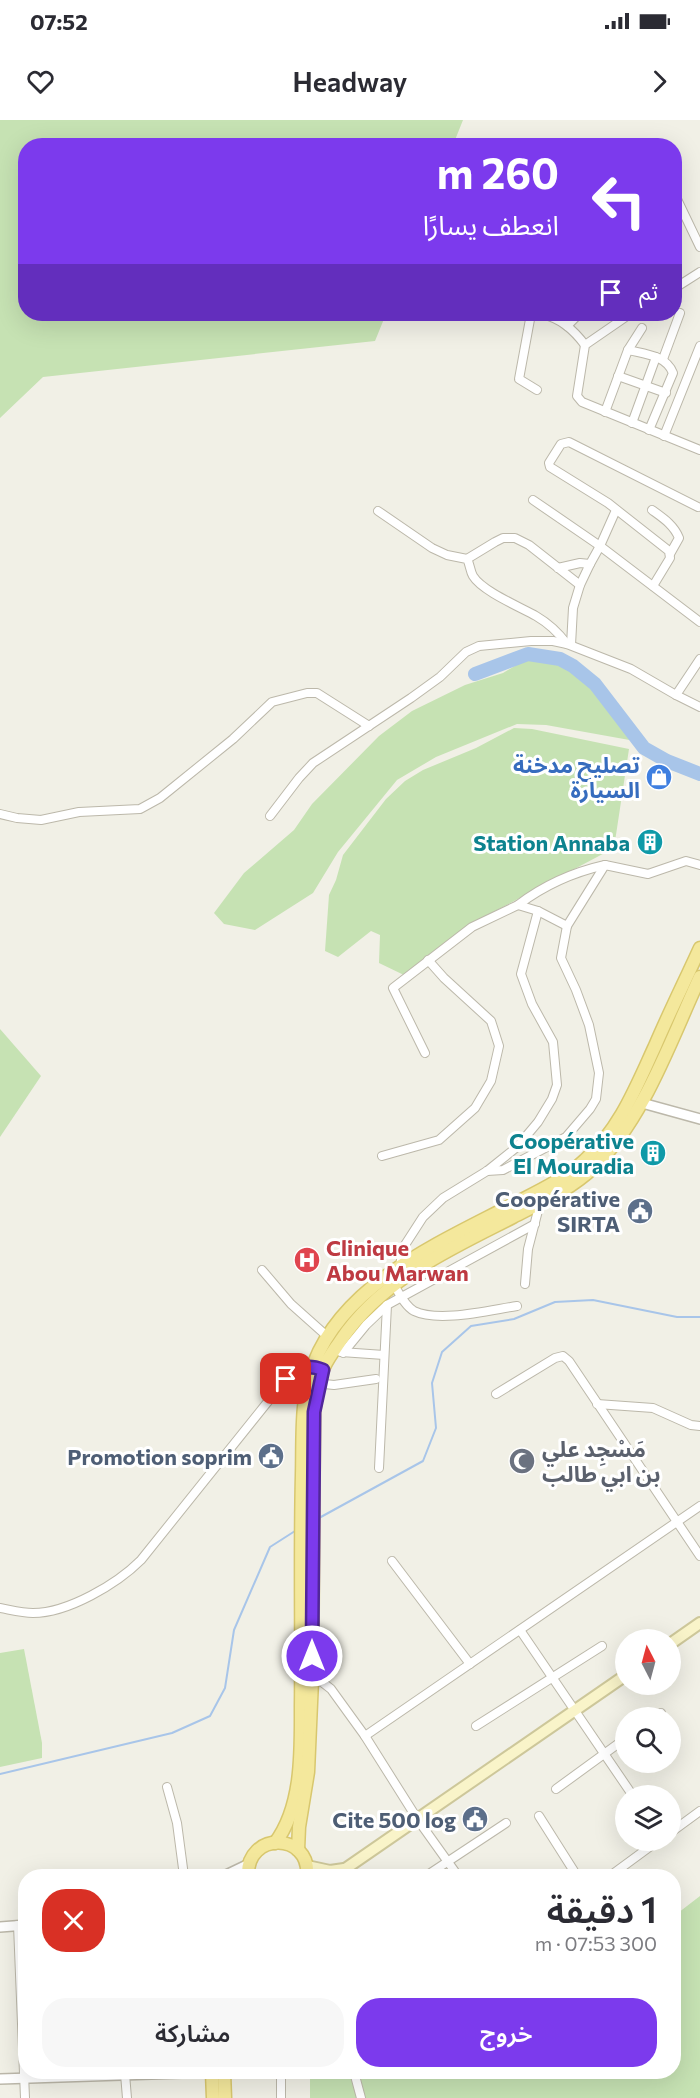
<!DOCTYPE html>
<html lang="ar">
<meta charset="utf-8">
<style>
:root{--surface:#fff;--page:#f7f7f7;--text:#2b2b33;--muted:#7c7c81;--accent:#7c3aed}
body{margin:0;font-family:Commissioner,"Noto Sans Arabic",sans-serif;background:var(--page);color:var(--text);direction:rtl;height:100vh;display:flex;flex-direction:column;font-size:22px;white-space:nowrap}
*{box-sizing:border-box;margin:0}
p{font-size:20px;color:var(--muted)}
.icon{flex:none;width:33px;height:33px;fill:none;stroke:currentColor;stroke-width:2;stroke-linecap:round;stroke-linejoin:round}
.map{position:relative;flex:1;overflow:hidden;direction:ltr}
.details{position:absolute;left:18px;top:1749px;width:663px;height:210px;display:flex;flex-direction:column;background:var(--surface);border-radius:24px;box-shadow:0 6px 24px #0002;direction:rtl}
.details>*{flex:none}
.banner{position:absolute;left:18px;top:18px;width:664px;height:183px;border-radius:24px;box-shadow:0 6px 24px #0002;direction:rtl;background:#7c3aed;color:#fff;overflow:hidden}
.needle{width:39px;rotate:354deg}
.buttons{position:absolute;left:615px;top:1509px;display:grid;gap:12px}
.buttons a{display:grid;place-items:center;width:66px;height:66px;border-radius:50%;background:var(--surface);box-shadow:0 6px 24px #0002;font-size:30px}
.pin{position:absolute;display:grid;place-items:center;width:51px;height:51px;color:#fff;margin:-26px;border-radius:12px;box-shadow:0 3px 9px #0006}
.me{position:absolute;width:66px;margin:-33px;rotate:0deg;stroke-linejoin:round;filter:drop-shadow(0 0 4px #0008)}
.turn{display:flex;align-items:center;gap:21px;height:126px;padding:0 24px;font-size:27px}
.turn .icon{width:78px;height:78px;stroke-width:2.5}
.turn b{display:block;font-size:42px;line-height:51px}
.then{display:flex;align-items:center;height:57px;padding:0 24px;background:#0003;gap:12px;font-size:22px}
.round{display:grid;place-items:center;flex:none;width:63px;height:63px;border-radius:24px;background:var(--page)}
.summary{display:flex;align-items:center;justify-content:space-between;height:102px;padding:0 24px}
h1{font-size:36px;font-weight:600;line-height:45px}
.primary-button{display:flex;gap:12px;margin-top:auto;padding:12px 24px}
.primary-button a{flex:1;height:69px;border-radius:24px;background:var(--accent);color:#fff;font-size:24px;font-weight:600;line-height:69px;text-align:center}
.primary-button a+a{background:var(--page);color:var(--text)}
.status{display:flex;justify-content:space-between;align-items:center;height:42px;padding:0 30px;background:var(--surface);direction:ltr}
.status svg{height:16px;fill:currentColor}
header{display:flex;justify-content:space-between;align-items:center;height:78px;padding:0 24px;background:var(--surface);font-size:27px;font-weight:600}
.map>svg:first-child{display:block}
.green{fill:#c6e2b3}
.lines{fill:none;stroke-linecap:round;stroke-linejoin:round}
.stream{stroke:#a8c5e9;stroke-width:2}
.river{stroke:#a8c5e9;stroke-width:14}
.minor-casing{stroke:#bcb8aa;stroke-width:10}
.tertiary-casing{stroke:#bcb8aa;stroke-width:12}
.secondary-casing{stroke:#cdc79a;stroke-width:14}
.primary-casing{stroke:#d8c76e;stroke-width:15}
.minor{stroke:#fff;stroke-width:8}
.tertiary{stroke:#fff;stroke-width:9}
.secondary{stroke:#f9f4c9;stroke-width:10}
.primary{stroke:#f4e89c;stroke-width:12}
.route-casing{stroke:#51269a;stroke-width:15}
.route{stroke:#7c3aed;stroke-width:10}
.labels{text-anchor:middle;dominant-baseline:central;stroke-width:6;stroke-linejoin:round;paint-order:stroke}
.shop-label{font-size:22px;font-weight:bold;fill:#366cbe;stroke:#fff;text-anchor:end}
.culture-label{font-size:22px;font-weight:bold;fill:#0d838f;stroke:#fff;text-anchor:end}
.service-label{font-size:22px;font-weight:bold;fill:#4e5e75;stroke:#fff;text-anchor:end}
.health-label{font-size:22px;font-weight:bold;fill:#be3a42;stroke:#fff;text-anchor:start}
.worship-label{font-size:22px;font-weight:bold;fill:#5b616d;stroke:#fff;text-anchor:start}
</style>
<div class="status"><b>07:52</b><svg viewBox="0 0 49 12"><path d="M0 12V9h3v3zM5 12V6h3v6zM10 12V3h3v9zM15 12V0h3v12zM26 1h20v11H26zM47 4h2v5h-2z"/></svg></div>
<header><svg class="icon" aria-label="forward" viewBox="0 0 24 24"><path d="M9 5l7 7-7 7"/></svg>Headway<svg class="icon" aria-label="heart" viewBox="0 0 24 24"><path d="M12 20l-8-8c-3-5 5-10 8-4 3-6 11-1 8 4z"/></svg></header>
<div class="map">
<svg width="700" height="1978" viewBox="0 0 700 1978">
<rect width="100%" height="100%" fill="#f1f0e6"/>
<g class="green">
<path d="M0,0H463L453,25L26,26V194H386L375,221L43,257L0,298Z"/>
<path d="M536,539L566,547L592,567L635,621L546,605L517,604L436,637L397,660L338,732L313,773L255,810L224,804L214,793L244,753L294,710L312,684L379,616L412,591L465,565L503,553L525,540Z"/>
<path d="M514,608L532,609L629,629L614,728L465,807L406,856L379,843L380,815L371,811L338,837L325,831L329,775L336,760L343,735L386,679L405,661L423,650L476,628Z"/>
<path d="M0,909L41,956L0,1017Z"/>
<path d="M24,1529L42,1623V1638L0,1647V1533Z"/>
<path d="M700,1776V1978H310V1952H674V1796Z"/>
</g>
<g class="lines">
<g class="stream">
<path d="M319,1398L423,1341L436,1308L432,1263L442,1232L471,1206L514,1199L555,1182L593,1180L677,1197H700"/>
<path d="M0,1654L172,1613L210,1596L225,1568L234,1510L270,1427L295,1411"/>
</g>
<path class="river" d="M475,554L528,534L560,539L573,546L595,564L644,628L667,641L700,654"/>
<defs>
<g id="minor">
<path d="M675,75L700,127"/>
<path d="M675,168L700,152"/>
<path d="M531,194L519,259L537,270"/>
<path d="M542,194C561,199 573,209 585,225"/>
<path d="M630,194L585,225L577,276L582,282L700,330"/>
<path d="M567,206L579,194"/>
<path d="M628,230C644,234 666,235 673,253L649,310"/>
<path d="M663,239L680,193"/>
<path d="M618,256L666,273"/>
<path d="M605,292L628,230L642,208"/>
<path d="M632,303L656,237"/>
<path d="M664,316L700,226"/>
<path d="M533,380L600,426L700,502"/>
<path d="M652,390C663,398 674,405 679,418L670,434"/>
<path d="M378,391L432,428L447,435L467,439C470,444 470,451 473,456C482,471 520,487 536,496C548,503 558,512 567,524"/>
<path d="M467,439L495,422L503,418H515L529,425L580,465"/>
<path d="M590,444L600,426L616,390"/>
<path d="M558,448L580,443L590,444L580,465L573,488L571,525"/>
<path d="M653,466L670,438L669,431L608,383L550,347L549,343L561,324L569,322L698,387"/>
<path d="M676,575L700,539"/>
<path d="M0,694L17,698L41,700L79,692L140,689L160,678L233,619L272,582L307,573H317L369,606"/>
<path d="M270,696L299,658L313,643L411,578L440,557L466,532L479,526L531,521H553L567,524L631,549L676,575L700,587"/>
<path d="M518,785C543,766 574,752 605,745"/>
<path d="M425,933L393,868L472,807L518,785L538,791L567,806L605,745L648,754L686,741L700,745"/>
<path d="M382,1036L439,1020L475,988L491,961L499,926L491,901L444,858L428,840"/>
<path d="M487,1051L503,1050L566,1017L590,989L596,979L599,953L589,905L576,870L561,838L567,806"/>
<path d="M400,1146L403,1128L423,1097L443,1078L487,1051L517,1027L538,1002L552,979L557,965L553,922L532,884L521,854L538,791"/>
<path d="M262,1150L291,1184L328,1217"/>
<path d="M525,1164L528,1129L540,1083"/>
<path d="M394,1165C399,1173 405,1186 414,1191C439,1203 490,1190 517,1186"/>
<path d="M341,1232L384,1235"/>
<path d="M343,1233L366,1205L387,1185"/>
<path d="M315,1263L334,1265L376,1259"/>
<path d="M496,1274L555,1238L563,1236L569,1241L700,1436"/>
<path d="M597,1284L653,1288L691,1305L700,1306"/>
<path d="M379,1348L387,1185L535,1104"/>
<path d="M392,1441L470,1544"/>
<path d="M0,1488C11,1490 22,1493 33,1493C68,1493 117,1464 141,1440L286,1259C296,1250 302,1244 315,1247"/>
<path d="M520,1510L633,1676"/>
<path d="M312,1560L322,1562L331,1569L365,1616L418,1700L458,1756"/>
<path d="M654,1598L661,1593"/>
<path d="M476,1606L602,1526"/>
<path d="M365,1616L700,1386"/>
<path d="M167,1667L177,1703L184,1756"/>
<path d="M556,1669L626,1618"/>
<path d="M539,1696L577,1756"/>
<path d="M670,1713L700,1691"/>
<path d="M426,1756L506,1703"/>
<path d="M610,1756L659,1720"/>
<path d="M18,1805L25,1978"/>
<path d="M281,1952V1978"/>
<path d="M354,1952L361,1978"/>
<path d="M125,1954L127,1978"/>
</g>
<g id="tertiary">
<path d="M642,983L700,999"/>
<path d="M224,1756L249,1744"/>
<path d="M0,1807L26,1805"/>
<path d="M0,1959L212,1952"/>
</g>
<g id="secondary">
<path d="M670,1524L700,1503"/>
<path d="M307,1746L330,1751L344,1749"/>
<path d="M337,1756L345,1749L626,1555"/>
</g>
<g id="primary">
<path d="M275,1723C303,1686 301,1630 301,1587C302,1510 300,1432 302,1355C303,1318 300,1278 314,1243C345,1163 441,1122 512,1085C537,1072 564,1060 585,1040C620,1009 636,967 655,926C669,893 685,861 700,828"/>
<path d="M298,1730L299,1707L308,1652L312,1560L314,1292C316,1277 318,1261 324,1247C328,1238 335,1229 341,1220C382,1159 450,1129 513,1097C542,1082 571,1069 594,1047C644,999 671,919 700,857"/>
<path d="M248,1756C246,1711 311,1712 307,1756"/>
<path d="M212,1952L213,1978"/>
<path d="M224,1952L225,1978"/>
</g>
</defs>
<use href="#minor" class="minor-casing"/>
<use href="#tertiary" class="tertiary-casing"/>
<use href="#secondary" class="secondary-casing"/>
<use href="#primary" class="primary-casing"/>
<use href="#minor" class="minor"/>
<use href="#tertiary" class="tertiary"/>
<use href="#secondary" class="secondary"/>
<use href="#primary" class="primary"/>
</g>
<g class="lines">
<defs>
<path id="route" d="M286,1259C299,1247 307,1244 323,1250L314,1292L312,1536"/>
</defs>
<use href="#route" class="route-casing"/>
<use href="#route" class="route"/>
</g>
<defs>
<symbol id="shop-disc" viewBox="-11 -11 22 22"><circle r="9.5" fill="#3f7fe0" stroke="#fff"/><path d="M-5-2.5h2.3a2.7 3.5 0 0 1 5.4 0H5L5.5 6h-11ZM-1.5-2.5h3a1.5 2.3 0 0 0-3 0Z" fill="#fff"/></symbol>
<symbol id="building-disc" viewBox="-11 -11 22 22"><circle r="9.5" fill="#0f9aa8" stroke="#fff"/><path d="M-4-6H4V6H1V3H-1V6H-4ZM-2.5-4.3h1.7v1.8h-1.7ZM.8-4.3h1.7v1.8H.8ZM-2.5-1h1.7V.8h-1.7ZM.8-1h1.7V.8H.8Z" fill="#fff"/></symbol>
<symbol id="civic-disc" viewBox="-11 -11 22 22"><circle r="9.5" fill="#5c6f8a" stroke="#fff"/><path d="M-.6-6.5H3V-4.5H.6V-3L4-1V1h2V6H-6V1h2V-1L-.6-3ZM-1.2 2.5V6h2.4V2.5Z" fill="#fff"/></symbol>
<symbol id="hospital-disc" viewBox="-11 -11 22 22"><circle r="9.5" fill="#e0444e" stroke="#fff"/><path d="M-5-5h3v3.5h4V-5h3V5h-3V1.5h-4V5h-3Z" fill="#fff"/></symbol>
<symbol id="mosque-disc" viewBox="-11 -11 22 22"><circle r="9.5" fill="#6b7280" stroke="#fff"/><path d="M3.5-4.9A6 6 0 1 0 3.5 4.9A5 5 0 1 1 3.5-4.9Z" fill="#fff"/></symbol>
</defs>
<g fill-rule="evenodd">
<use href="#shop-disc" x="644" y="642" width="30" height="30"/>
<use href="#building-disc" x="635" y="707" width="30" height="30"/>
<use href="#building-disc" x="638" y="1018" width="30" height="30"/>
<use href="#civic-disc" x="625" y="1076" width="30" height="30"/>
<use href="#hospital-disc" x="292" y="1125" width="30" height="30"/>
<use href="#civic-disc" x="256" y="1321" width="30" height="30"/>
<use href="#mosque-disc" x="507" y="1326" width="30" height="30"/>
<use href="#civic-disc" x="460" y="1684" width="30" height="30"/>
</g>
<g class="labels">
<g class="shop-label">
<text x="640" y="644">تصليح مدخنة<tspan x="640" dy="25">السيارة</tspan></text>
</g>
<g class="culture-label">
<text x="630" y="722">Station Annaba</text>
<text x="634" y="1020">Coopérative<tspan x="634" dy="25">El Mouradia</tspan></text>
</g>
<g class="service-label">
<text x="620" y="1078">Coopérative<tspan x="620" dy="25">SIRTA</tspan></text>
<text x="252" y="1336">Promotion soprim</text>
<text x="456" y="1699">Cite 500 log</text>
</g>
<g class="health-label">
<text x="326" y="1127">Clinique<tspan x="326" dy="25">Abou Marwan</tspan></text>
</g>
<g class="worship-label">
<text x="542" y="1328">مَسْجِد علي<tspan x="542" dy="25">بن ابي طالب</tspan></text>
</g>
</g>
</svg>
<div class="buttons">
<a><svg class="needle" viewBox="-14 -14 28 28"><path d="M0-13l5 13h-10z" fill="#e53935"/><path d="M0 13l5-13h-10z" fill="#7c7c81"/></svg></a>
<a><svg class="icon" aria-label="search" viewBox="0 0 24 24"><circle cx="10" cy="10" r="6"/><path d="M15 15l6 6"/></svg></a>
<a><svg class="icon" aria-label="layers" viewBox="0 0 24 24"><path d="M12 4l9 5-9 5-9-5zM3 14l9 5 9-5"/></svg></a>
</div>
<div class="pin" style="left:286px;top:1259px;background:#d93025"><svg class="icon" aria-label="arrive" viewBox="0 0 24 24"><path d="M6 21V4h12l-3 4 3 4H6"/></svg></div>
<svg class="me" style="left:312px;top:1536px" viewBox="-20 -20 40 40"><circle r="17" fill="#7c3aed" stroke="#fff" stroke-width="3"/><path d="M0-11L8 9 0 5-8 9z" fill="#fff"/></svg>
<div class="banner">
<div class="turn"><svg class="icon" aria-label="left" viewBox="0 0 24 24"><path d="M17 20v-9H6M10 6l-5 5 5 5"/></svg><div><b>260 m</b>انعطف يسارًا</div></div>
<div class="then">ثم<svg class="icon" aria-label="arrive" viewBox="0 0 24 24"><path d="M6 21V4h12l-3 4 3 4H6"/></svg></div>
</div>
<section class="details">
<div class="summary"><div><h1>1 دقيقة</h1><p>300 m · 07:53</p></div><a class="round" style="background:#d93025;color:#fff"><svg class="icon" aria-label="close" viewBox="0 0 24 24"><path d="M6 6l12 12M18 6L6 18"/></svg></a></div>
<div class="primary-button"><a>خروج</a><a>مشاركة</a></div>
</section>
</div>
